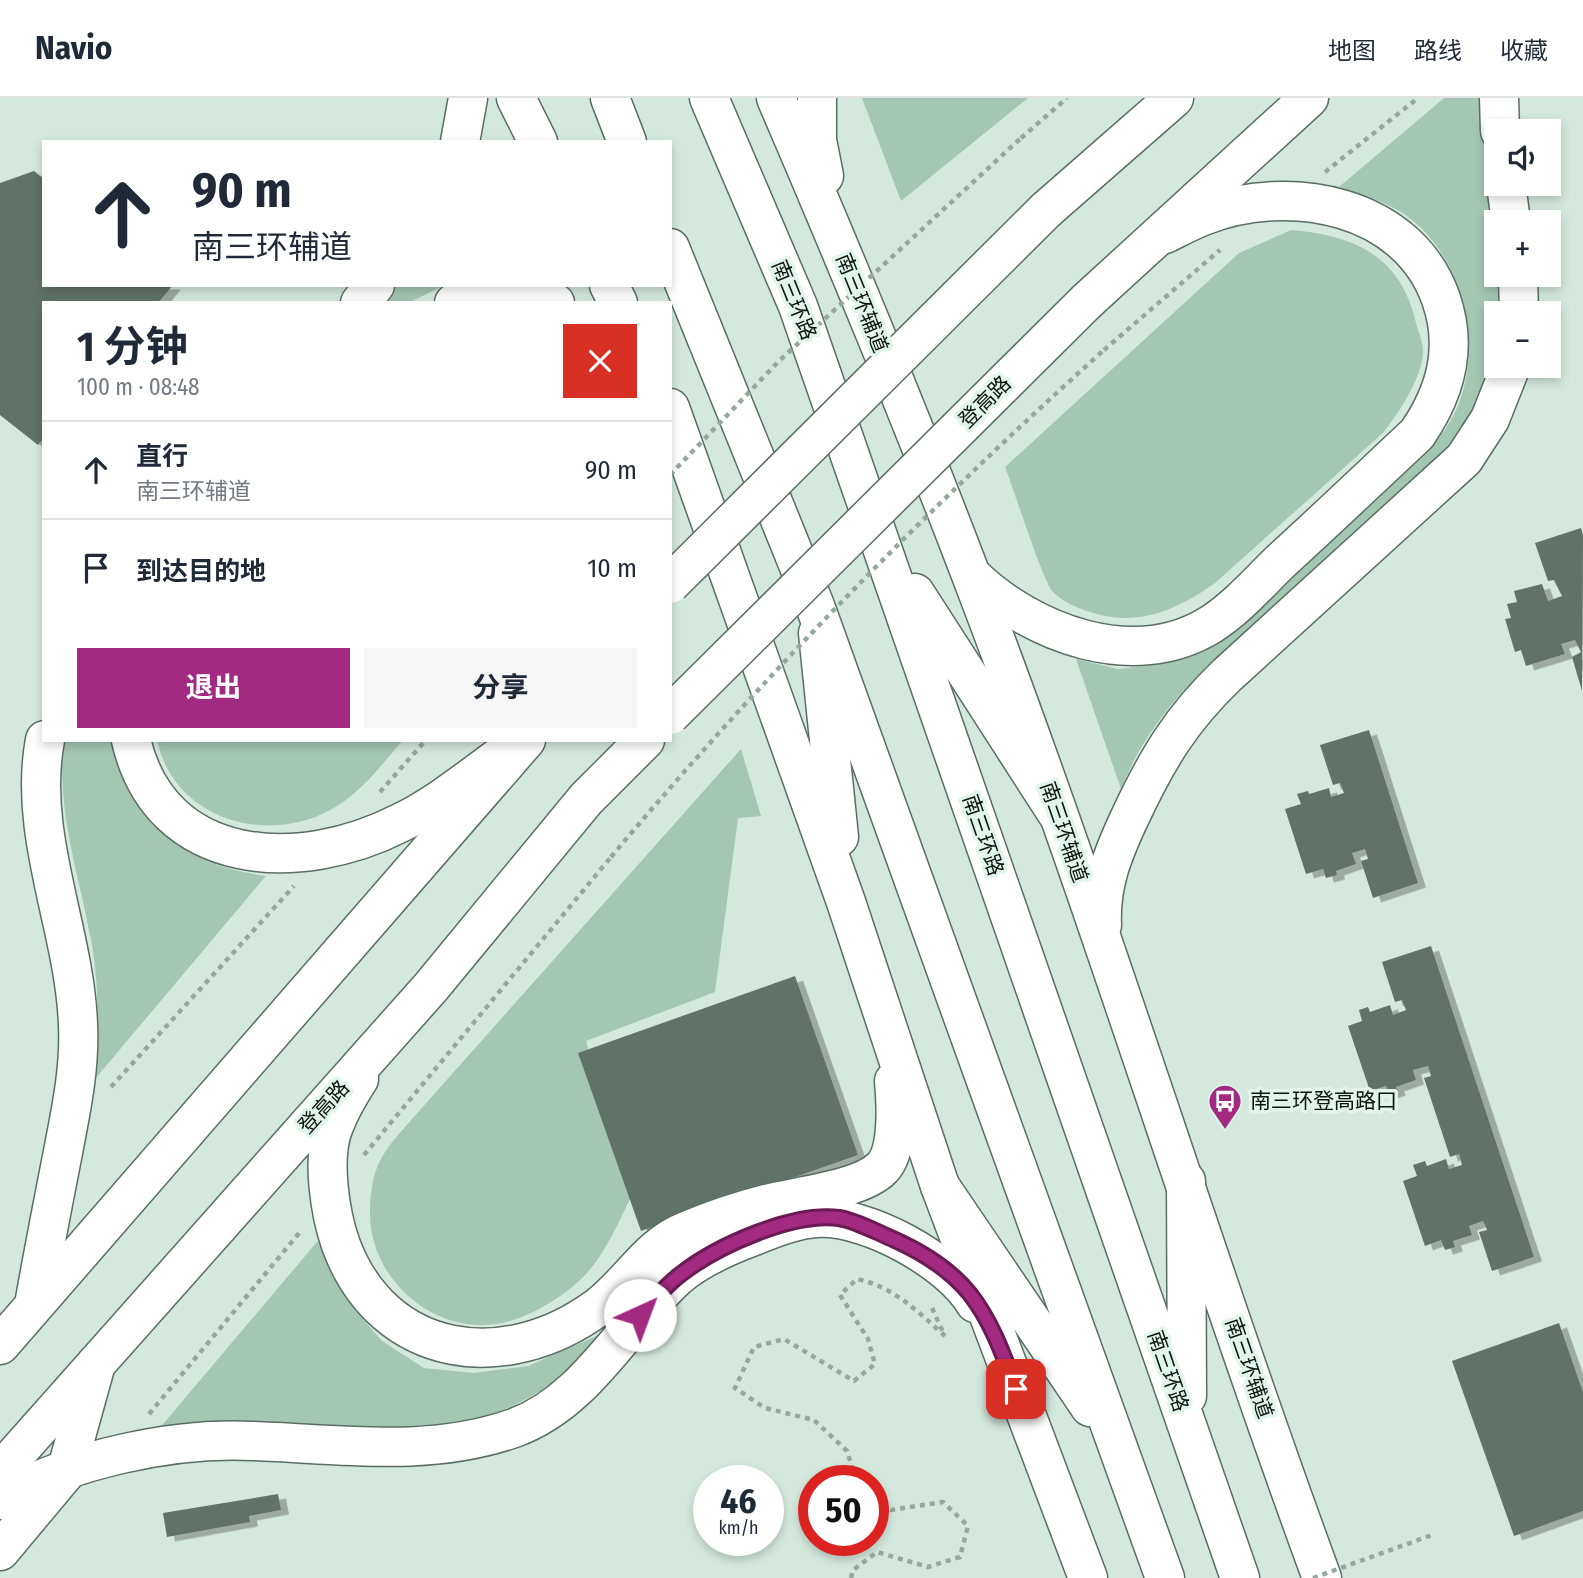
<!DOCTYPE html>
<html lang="zh">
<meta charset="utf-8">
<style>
:root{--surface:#fff;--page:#f6f6f7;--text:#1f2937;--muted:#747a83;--line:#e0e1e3;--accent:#a32a81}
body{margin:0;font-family:"Fira Sans Condensed","Noto Sans SC",sans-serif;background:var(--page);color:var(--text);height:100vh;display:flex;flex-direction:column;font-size:26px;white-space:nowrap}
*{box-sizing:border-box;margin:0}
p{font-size:23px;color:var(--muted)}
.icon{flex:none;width:38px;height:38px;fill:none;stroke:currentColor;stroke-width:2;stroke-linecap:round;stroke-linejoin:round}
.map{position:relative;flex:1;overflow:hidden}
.details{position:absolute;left:42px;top:203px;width:630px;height:441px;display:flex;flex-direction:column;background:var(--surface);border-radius:0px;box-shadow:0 4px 10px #0003}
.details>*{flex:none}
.guide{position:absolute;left:42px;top:42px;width:630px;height:147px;border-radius:0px;box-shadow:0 4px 10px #0003;background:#fff;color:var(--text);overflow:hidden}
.controls{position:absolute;left:1484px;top:21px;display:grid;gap:14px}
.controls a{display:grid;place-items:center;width:77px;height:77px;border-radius:0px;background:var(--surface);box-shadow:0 4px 10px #0003;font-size:35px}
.speed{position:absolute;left:693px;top:1367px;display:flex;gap:14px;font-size:35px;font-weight:700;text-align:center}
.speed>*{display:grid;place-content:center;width:91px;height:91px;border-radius:50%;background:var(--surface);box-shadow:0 4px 10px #0003;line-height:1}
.speed small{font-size:18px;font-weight:400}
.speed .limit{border:10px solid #d22;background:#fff;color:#111}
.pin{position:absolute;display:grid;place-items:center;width:60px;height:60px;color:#fff;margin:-30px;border-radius:14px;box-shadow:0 4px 10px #0006}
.me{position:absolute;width:77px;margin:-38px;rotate:43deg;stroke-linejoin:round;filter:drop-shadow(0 0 5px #0008)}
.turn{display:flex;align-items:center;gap:24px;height:147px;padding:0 35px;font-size:32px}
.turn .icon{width:91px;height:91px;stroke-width:2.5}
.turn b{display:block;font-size:49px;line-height:60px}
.round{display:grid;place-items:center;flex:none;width:74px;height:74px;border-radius:0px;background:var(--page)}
.head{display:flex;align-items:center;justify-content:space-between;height:119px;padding:0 35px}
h1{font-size:42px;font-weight:700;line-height:52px}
.primary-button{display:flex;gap:14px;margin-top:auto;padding:14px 35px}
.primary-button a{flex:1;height:80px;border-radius:0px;background:var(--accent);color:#fff;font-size:28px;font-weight:700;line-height:80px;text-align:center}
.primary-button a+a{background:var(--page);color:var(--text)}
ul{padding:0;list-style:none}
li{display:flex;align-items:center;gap:21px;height:98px;padding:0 35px;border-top:2px solid var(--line)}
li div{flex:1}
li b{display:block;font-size:26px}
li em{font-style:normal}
header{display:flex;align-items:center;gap:42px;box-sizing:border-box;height:98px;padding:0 35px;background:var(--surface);border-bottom:2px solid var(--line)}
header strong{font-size:33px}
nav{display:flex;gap:38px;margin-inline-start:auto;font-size:24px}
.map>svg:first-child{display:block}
.green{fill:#a4c7b4}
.building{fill:#617369;filter:url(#shadow)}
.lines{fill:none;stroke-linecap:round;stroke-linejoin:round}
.tertiary-casing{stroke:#5a6d63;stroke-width:41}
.secondary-casing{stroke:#5a6d63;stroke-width:41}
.primary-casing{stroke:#5a6d63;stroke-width:41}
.trunk-casing{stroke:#5a6d63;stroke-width:41}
.path{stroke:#96a79e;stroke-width:4.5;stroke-dasharray:5 5;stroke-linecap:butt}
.tertiary{stroke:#fff;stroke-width:38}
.secondary{stroke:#fff;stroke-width:38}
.primary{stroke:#fff;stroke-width:38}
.trunk{stroke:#fff;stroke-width:38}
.primary-bridge-casing{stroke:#5a6d63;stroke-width:41;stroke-linecap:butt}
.path-bridge{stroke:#96a79e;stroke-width:4.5;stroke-dasharray:5 5;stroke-linecap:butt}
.primary-bridge{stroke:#fff;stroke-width:38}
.route-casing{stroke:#6a1b54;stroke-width:18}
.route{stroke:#a32a81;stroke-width:12}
.labels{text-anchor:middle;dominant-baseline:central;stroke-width:7;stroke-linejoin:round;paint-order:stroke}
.street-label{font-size:21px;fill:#0c1410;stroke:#e1f6ea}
.poi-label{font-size:21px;fill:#0c1410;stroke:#e1f6ea;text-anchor:start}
</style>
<header>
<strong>Navio</strong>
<nav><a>地图</a><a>路线</a><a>收藏</a></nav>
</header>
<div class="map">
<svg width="1583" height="1480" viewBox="0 0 1583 1480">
<defs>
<filter id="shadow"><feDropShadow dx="8" dy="4.5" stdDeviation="0" flood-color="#0004"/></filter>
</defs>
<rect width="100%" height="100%" fill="#d4e9dd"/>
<g class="green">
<path d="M862,0H1028L901,103Z"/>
<path d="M1444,0H1485L1484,30L1497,124L1496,177H1504V215H1496C1496,229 1499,246 1495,259C1485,301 1456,341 1427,372L1183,593C1156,624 1136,653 1121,691L1076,561L1118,571L1146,568L1180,560L1235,532L1423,357C1430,349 1438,342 1444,333C1490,269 1469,160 1404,116C1384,103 1361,96 1339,89Z"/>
<path d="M1291,132C1353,137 1399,157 1415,221C1417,231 1423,243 1423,253C1423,279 1399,314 1384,334L1215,485C1177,512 1137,530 1090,514C1077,510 1063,504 1053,494C1043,484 1013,389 1005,369L1239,155Z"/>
<path d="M396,187H445L408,205H381Z"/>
<path d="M63,642H111C130,726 183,767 266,778L95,981C98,934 100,889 91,842C78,773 57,715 63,642Z"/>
<path d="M157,642H403C384,664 366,688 343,704C277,751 175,726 157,642Z"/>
<path d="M741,651L761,718L738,720L715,894L586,943L632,1097C617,1127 604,1160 579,1183C555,1205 517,1227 483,1227C423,1228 370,1175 370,1116C370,1097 372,1076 382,1059C389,1046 402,1033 412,1021Z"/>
<path d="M322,1138L335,1176L351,1207L382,1243L424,1270L474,1275L528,1268L608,1233C560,1287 527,1305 460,1329L158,1332Z"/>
</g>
<g class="building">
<path d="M34,73L44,81V187H173L158,205H44V340L38,347L0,317V85Z"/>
<path d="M1581,430L1583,437L1582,593L1572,559L1581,554L1575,542L1561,546L1565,556L1526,568L1521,552L1515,554L1505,521L1511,520L1507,506L1517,504L1514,493L1542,486L1548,503L1562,498L1554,482L1548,483L1535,445Z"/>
<path d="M1369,632L1418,785L1373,800L1361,763L1368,761L1365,751L1352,755L1356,766L1336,773L1337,777L1326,780L1323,771L1306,776L1285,711L1301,706L1297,696L1308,693L1309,696L1329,690L1331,699L1344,695L1340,685L1333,687L1320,647Z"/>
<path d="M1431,848L1534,1159L1492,1173L1479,1134L1487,1132L1483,1123L1469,1128L1472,1137L1453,1143L1455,1149L1445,1152L1441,1142L1425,1148L1403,1083L1417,1078L1413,1067L1425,1063L1427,1068L1446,1061L1449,1071L1462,1067L1459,1056L1450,1059L1424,980L1431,978L1428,968L1413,972L1416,982L1396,989L1398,993L1389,996L1386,988L1370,993L1348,928L1362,923L1359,912L1368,909L1370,914L1390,907L1393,917L1406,912L1402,902L1395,904L1382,864Z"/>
<path d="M795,878L858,1057L641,1133L578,955Z"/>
<path d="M1559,1225L1583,1294V1413L1514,1438L1452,1263Z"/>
<path d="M278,1396L281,1412L249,1418L250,1424L167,1439L163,1415Z"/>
</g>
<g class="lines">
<defs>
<path id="tertiary" d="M0,1453L66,1374L96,1266"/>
<g id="secondary">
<path d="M516,0L538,44"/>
<path d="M776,0C844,158 910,317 971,477C1098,808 1200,1148 1322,1480"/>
<path d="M817,0V42L824,78"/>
<path d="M1499,0L1500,33"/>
<path d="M460,44L468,0"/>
<path d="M1506,86L1511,124"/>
<path d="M1518,177L1519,215"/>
<path d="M609,187L618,205"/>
<path d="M360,205L375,187"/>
<path d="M454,205L484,196L555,205"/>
<path d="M670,310L846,804L940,1088L1088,1480"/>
<path d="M972,478C1031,535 1133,574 1210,527C1237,510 1259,484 1281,463C1327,421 1372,378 1417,336C1446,294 1458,250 1441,201C1408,106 1289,84 1203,118C1190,123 1177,130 1165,136"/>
<path d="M818,535L839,739"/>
<path d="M131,642C161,771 300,776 400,725C438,707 472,678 506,654"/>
<path d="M1102,827C1100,787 1113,755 1130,719C1157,661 1181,621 1227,577L1464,361L1490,321L1511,268"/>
<path d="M359,981C350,995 340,1012 334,1028C321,1059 330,1116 341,1147C384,1262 506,1277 598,1209C629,1186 649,1147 686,1133C712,1122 739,1113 766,1106C796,1098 861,1092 882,1070C899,1053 896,1006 894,983"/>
<path d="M34,1207C43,1156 53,1105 63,1054C71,1012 80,971 78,927C75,833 27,737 45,642"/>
<path d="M0,1402C69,1361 174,1339 253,1343C341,1346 429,1360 514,1330C586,1304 623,1228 677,1179C699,1160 727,1148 754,1138C773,1130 796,1121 817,1120C867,1117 950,1163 975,1205"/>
</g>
<g id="primary">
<path d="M1046,112L1174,0"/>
<path d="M1087,203L1309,0"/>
<path d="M0,1247L526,642"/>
<path d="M0,1374L431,889L586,701L645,642"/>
</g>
<g id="trunk">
<path d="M610,0L627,44"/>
<path d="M709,0L798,208L1240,1480"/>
<path d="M670,150L815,508L1165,1480"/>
<path d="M915,495L1058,717"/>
<path d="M1186,1083L1187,1298"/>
<path d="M940,1088L1090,1309"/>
</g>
</defs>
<use href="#tertiary" class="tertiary-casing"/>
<use href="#secondary" class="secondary-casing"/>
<use href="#primary" class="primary-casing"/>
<use href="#trunk" class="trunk-casing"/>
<g class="path">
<path d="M1021,40L1067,0"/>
<path d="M1325,74L1418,0"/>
<path d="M1104,252L1220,152"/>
<path d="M380,694L426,642"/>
<path d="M111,989L294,788"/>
<path d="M364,1057L611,759"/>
<path d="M932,1210L943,1234"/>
<path d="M149,1316L300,1134"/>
<path d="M856,1382L847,1353L814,1322L765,1310L735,1290L754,1249L784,1241L854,1283L875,1266L868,1241L840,1197L857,1181C894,1189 917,1213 945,1238"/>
<path d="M851,1480L853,1472L877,1454L928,1469L960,1459L968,1428L943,1404L891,1412L873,1404"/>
</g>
<use href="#tertiary" class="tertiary"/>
<use href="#secondary" class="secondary"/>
<use href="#primary" class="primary"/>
<use href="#trunk" class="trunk"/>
<defs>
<g id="primary-bridge">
<path d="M670,486L1046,112"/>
<path d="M670,617L1087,203"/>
</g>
</defs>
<use href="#primary-bridge" class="primary-bridge-casing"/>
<g class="path-bridge">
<path d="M670,377L778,264L1021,40"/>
<path d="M611,759C762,579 929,409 1104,252"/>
<path d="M1313,1480L1432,1437"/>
</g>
<use href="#primary-bridge" class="primary-bridge"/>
</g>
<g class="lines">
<defs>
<path id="route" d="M640,1217C653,1203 666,1187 681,1176C717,1148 792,1114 839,1120C857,1123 876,1134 893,1141C922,1154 950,1171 970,1196C992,1224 1004,1259 1016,1291"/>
</defs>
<use href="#route" class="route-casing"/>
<use href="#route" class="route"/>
</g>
<defs>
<symbol id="bus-pin" viewBox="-11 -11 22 30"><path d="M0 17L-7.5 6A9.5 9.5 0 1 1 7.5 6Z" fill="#a32a81" stroke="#e1f6ea"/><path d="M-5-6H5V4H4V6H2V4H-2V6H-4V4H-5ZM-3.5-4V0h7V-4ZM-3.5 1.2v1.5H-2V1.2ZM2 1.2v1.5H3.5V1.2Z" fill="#fff"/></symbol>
</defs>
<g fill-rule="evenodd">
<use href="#bus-pin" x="1206" y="984" width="38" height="52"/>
</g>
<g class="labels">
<g class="street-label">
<text transform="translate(794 202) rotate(68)">南三环路</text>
<text transform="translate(862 205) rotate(68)">南三环辅道</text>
<text transform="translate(985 304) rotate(-45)">登高路</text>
<text transform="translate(1064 734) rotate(71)">南三环辅道</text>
<text transform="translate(983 737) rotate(71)">南三环路</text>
<text transform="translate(324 1009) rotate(-48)">登高路</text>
<text transform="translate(1249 1270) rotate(71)">南三环辅道</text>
<text transform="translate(1168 1273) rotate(71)">南三环路</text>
</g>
<g class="poi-label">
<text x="1250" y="1003">南三环登高路口</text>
</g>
</g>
</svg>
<div class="controls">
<a><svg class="icon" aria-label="sound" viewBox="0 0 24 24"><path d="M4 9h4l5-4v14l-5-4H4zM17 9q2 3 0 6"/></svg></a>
<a>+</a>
<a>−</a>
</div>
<div class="speed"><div>46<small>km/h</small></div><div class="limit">50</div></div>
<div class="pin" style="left:1016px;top:1291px;background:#d93025"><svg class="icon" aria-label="arrive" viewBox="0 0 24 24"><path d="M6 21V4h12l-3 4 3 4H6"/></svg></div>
<svg class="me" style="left:640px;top:1217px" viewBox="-20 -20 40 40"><circle r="19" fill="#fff"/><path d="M0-13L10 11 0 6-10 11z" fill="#a32a81"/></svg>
<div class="guide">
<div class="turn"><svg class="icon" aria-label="ahead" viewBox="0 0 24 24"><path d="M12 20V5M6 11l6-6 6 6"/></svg><div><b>90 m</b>南三环辅道</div></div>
</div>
<section class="details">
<div class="head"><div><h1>1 分钟</h1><p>100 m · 08:48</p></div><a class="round" style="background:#d93025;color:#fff"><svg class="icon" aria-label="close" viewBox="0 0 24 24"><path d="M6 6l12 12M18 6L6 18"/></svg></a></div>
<ul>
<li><svg class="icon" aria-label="ahead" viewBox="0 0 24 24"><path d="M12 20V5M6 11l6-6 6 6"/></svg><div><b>直行</b><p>南三环辅道</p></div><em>90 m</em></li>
<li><svg class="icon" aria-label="arrive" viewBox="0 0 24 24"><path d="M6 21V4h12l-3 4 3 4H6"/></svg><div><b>到达目的地</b></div><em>10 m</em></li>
</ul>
<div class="primary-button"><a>退出</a><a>分享</a></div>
</section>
</div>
